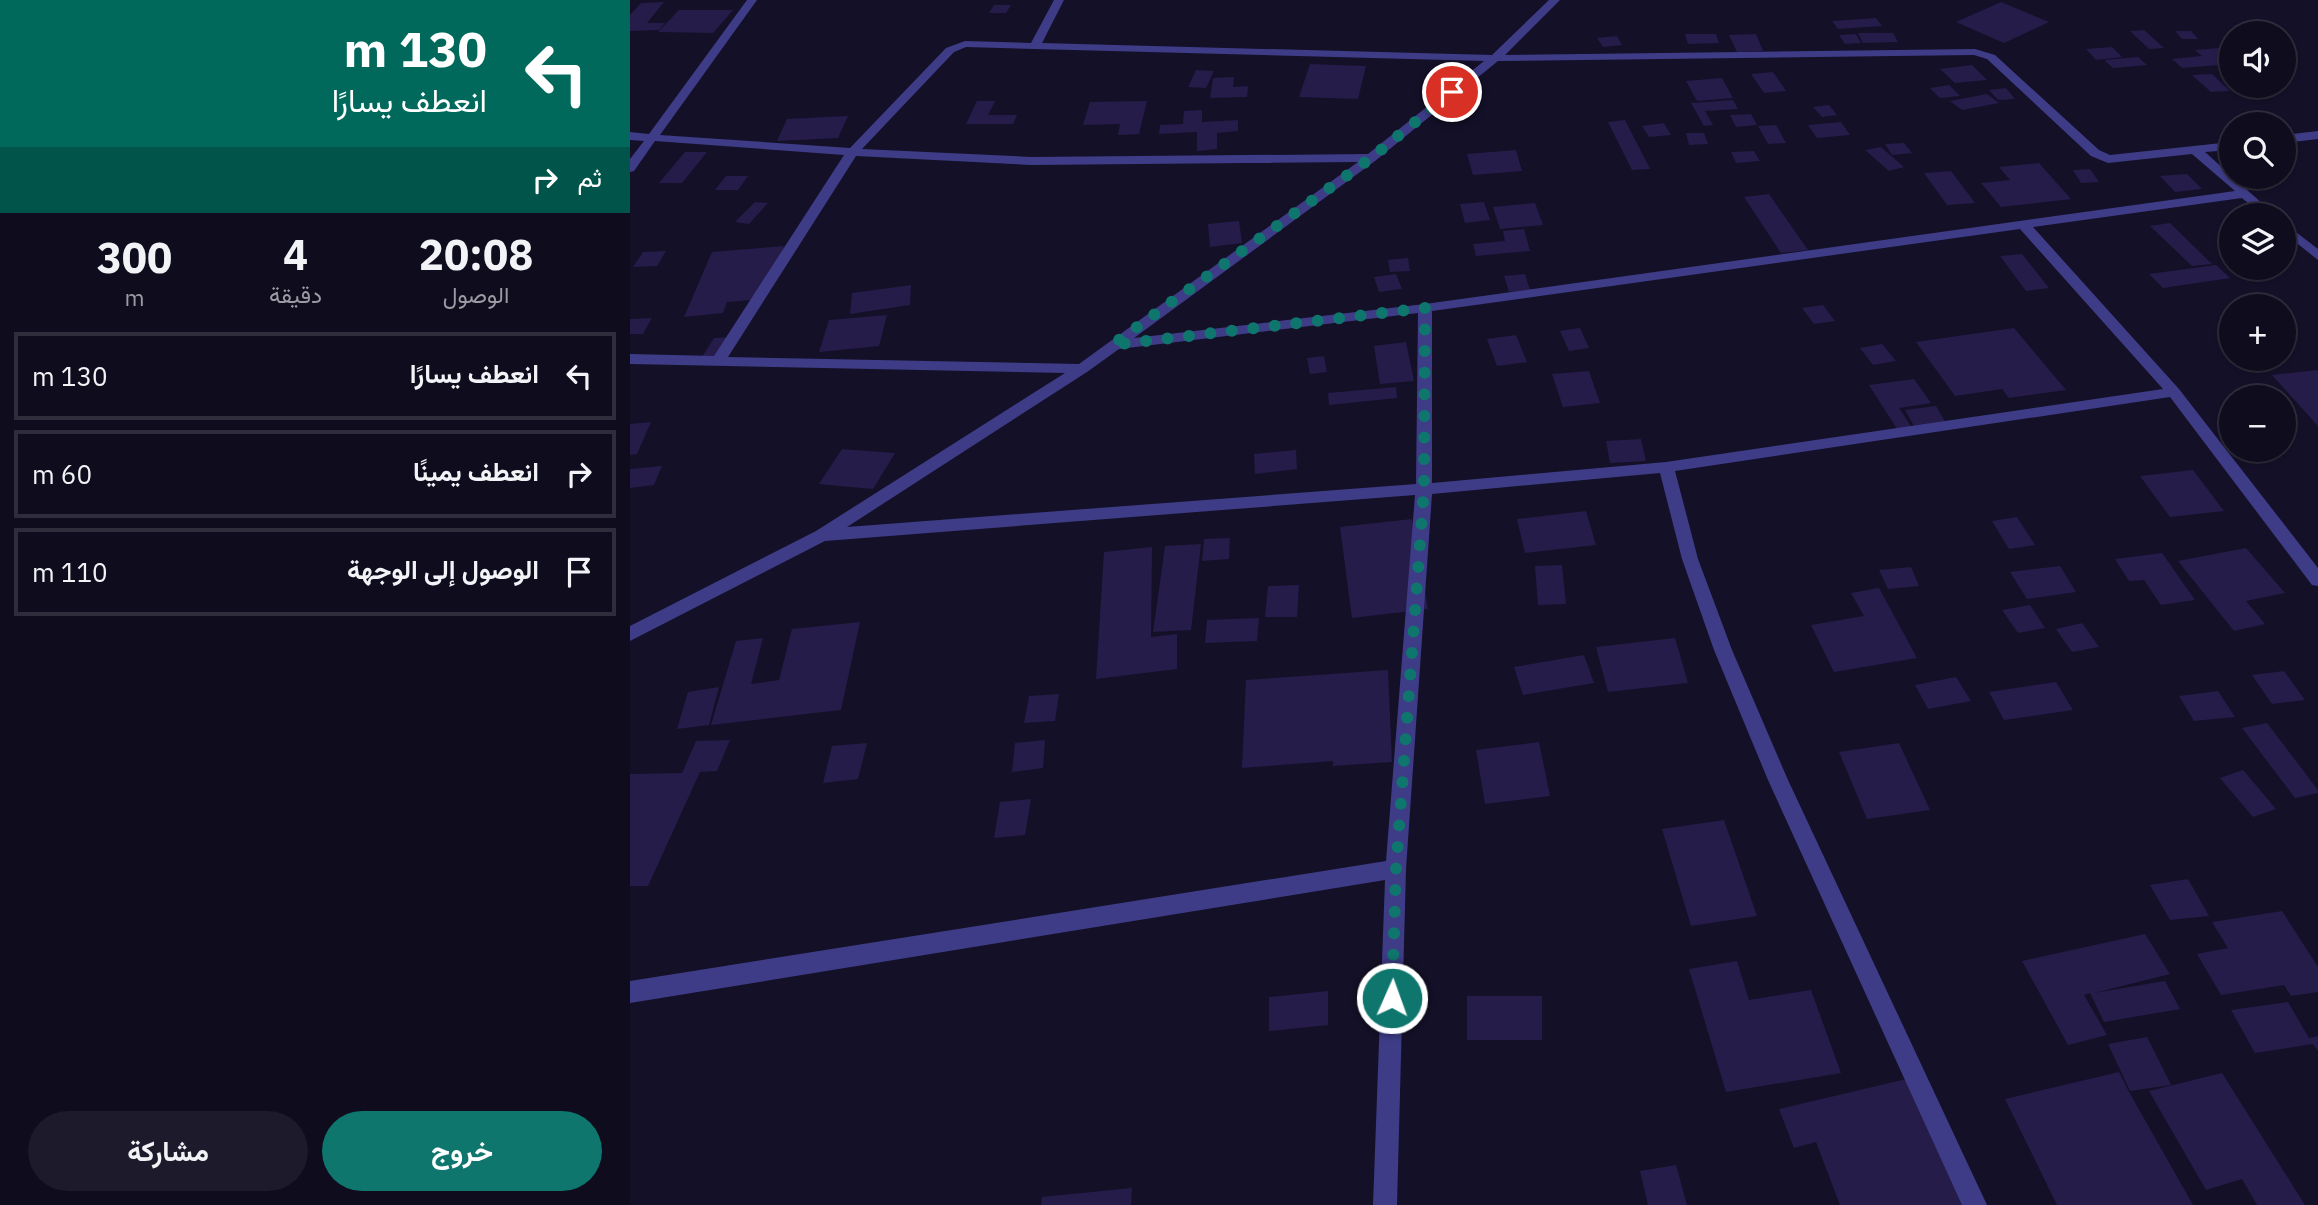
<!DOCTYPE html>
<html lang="ar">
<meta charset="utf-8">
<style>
:root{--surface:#0f0c1e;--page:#1d1a2b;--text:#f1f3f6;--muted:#9b9ba4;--line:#2f2c3c;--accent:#0f766e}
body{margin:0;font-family:"IBM Plex Sans",Vazirmatn,sans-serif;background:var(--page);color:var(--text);direction:rtl;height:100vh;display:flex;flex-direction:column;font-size:26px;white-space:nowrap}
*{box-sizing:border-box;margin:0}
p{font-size:23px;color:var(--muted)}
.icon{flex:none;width:38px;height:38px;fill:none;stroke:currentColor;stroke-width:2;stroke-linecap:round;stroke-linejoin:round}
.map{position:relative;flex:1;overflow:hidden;direction:ltr}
.details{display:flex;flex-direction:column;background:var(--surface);width:630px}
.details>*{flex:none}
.banner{background:#00695c;color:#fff;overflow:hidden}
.fabs{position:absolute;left:1589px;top:21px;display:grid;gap:14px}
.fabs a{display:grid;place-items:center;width:77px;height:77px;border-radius:50%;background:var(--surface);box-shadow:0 2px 5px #0004,0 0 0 2px var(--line);font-size:35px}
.pin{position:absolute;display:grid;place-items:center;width:60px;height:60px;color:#fff;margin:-30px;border:4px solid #fff;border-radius:50%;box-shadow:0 2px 7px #0007}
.me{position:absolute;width:77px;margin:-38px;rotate:2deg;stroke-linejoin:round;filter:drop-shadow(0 0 5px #0008)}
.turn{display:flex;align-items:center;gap:24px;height:147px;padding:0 28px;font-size:32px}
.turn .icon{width:91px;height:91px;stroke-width:2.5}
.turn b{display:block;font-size:49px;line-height:60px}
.then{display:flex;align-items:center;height:66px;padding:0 28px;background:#0003;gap:14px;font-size:26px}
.eta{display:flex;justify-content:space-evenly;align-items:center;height:119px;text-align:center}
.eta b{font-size:42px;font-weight:700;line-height:49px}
.primary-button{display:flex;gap:14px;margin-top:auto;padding:14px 28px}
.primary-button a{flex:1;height:80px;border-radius:42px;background:var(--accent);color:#fff;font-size:28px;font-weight:700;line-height:80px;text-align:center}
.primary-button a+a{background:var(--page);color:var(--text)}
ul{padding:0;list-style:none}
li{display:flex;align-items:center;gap:21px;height:88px;margin:0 14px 10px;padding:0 14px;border:4px solid var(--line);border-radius:0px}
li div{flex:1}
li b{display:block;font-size:26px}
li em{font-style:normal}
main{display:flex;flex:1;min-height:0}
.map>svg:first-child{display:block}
.building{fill:#251c49}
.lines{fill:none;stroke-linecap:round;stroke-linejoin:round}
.minor{fill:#3e3c87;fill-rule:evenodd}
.route{stroke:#0f766e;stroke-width:12;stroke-dasharray:0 21.6}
</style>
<main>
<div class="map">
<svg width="1688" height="1205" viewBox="0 0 1688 1205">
<rect width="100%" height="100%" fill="#141028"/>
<g class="building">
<path d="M34,2L17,23H35L29,30L0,31V15L11,3Z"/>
<path d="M1371,2L1419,22L1374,43L1326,22Z"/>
<path d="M364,5H381L376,13H359Z"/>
<path d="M49,10H103L83,33L28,32Z"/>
<path d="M1246,18L1252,26L1208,29L1202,21Z"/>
<path d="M1514,30L1534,48L1519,49L1500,31Z"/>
<path d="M1545,31H1561L1568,39H1552Z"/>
<path d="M1228,33H1263L1268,42L1233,43Z"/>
<path d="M1055,34H1086L1089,43L1058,44Z"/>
<path d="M1126,34L1133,51L1107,52L1099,35Z"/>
<path d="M1226,34L1231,43L1215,44L1209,35Z"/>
<path d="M987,36L992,45L973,47L967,38Z"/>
<path d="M1482,47L1492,57L1466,60L1456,49Z"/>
<path d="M1601,47V64L1552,68L1542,59L1572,56L1565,50Z"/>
<path d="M1508,57L1517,65L1483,68L1474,60Z"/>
<path d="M680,64L736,66L728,99L669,97Z"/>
<path d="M1342,65L1357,80L1325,83L1310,69Z"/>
<path d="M566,70L584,71L576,88L558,87Z"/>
<path d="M1143,72L1156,91L1134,93L1121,74Z"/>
<path d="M1582,74L1600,91L1581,92L1562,75Z"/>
<path d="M604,77L603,87L618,86L617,97L580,98L583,78Z"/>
<path d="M1092,78L1103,98L1067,101L1056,81Z"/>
<path d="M1319,85L1330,96L1310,98L1300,88Z"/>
<path d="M1376,88L1385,99L1368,100L1359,90Z"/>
<path d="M1357,94L1369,103L1332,110L1320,101Z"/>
<path d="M1103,100L1108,109L1075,111L1083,125L1074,126L1061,103Z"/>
<path d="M347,101H365L358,115H387L383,124H336Z"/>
<path d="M517,101L509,134L488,135L490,124L453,125L460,102Z"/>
<path d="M1199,105L1207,115L1192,117L1183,107Z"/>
<path d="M572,110V122L608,120V131L587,133V149L567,151V132L529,134L530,125L553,124L554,111Z"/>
<path d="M1121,114L1127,125L1106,127L1100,115Z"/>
<path d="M218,116L208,138L147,141L157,119Z"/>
<path d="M995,120L1020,169L1002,170L978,122Z"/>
<path d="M1211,122L1220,135L1187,138L1178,125Z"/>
<path d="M1034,123L1041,135L1019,137L1012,126Z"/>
<path d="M1146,125L1156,143L1138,144L1128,126Z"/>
<path d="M1056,133H1074L1078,144L1059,145Z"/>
<path d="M1274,143L1282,153L1262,155L1255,144Z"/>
<path d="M1251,147L1274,167L1259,171L1235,150Z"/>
<path d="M886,150L892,171L843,175L837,154Z"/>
<path d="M1124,151L1130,161L1106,163L1101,152Z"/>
<path d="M55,152H77L52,183H29Z"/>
<path d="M1409,163L1441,199L1371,207L1351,183L1380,180L1369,167Z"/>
<path d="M1460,169L1469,182L1451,183L1443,170Z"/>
<path d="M1321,171L1345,203L1317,205L1294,173Z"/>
<path d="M1557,174L1572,189L1545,192L1530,176Z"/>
<path d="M96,176H118L108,190H85Z"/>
<path d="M1139,194L1178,250L1151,253L1114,197Z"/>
<path d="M125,202L138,203L119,224L105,222Z"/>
<path d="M854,202L860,220L835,223L830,204Z"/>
<path d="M905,203L913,225L870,229L863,207Z"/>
<path d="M609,221L612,243L580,247L578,224Z"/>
<path d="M1540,223L1582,264L1562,266L1520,226Z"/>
<path d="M894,229L900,251L846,256L843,244L875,241L873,231Z"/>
<path d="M154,246L135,299L97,302L93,313L54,317L82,252Z"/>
<path d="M36,251L27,266L3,267L13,252Z"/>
<path d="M1392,254L1419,288L1396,291L1370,256Z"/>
<path d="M778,258L780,271L760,272L758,260Z"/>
<path d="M1586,265L1600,278L1533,288L1519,274Z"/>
<path d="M766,274L772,289L749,292L744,277Z"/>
<path d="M895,274L900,290L879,292L874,276Z"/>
<path d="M281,285L280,305L220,314L222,293Z"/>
<path d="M1193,305L1205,321L1184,324L1172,308Z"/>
<path d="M257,315L249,346L189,352L199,320Z"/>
<path d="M22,318L13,334H0V319Z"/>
<path d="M950,328L959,348L939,351L930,331Z"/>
<path d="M1384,328L1436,390L1379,398L1372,389L1325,396L1286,342Z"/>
<path d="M886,335L897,362L867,366L857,339Z"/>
<path d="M108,337L97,356L72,357L84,338Z"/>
<path d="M776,342L784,381L750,384L744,346Z"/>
<path d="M1252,344L1266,361L1243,365L1230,348Z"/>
<path d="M694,356L697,372L680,374L677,358Z"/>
<path d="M1688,370V426L1642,375Z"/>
<path d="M959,371L970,403L933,407L922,374Z"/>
<path d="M1284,379L1301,403L1269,408L1283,429L1269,432L1239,385Z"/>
<path d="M766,387L767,398L699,405L698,393Z"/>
<path d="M1306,406L1316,423L1284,426L1275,410Z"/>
<path d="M21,422L7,454L0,455V424Z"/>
<path d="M1011,439L1016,461L980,463L976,441Z"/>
<path d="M212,449L265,453L243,489L189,484Z"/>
<path d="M666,450L667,469L625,474L624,454Z"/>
<path d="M32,466L24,485L0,488V469Z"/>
<path d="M1563,470L1594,511L1540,517L1510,476Z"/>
<path d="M956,511L966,545L895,553L887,519Z"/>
<path d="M1387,517L1405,545L1379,549L1362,521Z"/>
<path d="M782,519L798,609L722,618L710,527Z"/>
<path d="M600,538L599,559L572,561L574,539Z"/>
<path d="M571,544L561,630L523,632L535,546Z"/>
<path d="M522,547L521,637L547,634V669L466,679L474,552Z"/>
<path d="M1616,548L1655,593L1616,601L1635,624L1604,631L1548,561Z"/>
<path d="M1532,553L1565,600L1531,605L1514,580L1499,581L1485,559Z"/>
<path d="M932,565L936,604L908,605L905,566Z"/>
<path d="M1430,566L1446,592L1397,599L1380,572Z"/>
<path d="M1281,567L1289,586L1258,589L1249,570Z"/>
<path d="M669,585L667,617H635L638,586Z"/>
<path d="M1249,588L1287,658L1204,672L1181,625L1234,616L1221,593Z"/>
<path d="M1400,605L1415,628L1388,633L1372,610Z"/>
<path d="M629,618L627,641L575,643L577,620Z"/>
<path d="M230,622L211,710L81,725L106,641L133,638L121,684L149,680L162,629Z"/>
<path d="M1452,623L1469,647L1442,652L1426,629Z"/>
<path d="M1045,638L1058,683L978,692L966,647Z"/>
<path d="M954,655L964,683L893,695L884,667Z"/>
<path d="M758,670L762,762L703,766V761L612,768L616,680Z"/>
<path d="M1654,671L1675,700L1642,704L1622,675Z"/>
<path d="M1326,677L1341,701L1298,709L1285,685Z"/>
<path d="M1426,682L1443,710L1374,720L1359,692Z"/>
<path d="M89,687L79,725L47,729L58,692Z"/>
<path d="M1588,691L1605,717L1564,721L1549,696Z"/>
<path d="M429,694L425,721L394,723L399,696Z"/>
<path d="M1637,723L1688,790V793L1665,798L1612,728Z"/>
<path d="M100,740L87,771L70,772L18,886H0V774L52,773L66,741Z"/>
<path d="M415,740L413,768L382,772L385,743Z"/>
<path d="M909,742L920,796L855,804L846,750Z"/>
<path d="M237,743L228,779L193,783L202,746Z"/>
<path d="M1269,743L1300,810L1237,819L1209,752Z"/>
<path d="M1613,770L1646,809L1623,817L1590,778Z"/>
<path d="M401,799L395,835L364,838L370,802Z"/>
<path d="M1094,820L1127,916L1061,926L1032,829Z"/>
<path d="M1558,879L1579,916L1540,920L1520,885Z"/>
<path d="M1652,911L1688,967V992L1661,996L1654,985L1591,995L1567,954L1598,948L1582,922Z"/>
<path d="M1515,934L1540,974L1464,993L1535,981L1550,1009L1474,1022L1460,993L1454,995L1477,1035L1438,1045L1392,961Z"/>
<path d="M1107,961L1119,1000L1181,990L1211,1073L1096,1092L1059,969Z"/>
<path d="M698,991V1025L639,1031V997Z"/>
<rect x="837" y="996" width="75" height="44"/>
<path d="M1658,1002L1679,1038L1688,1036V1051L1683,1044L1625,1053L1601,1010Z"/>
<path d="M1517,1037L1541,1085L1500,1091L1478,1044Z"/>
<path d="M1489,1072L1498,1090L1563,1205H1427L1375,1099Z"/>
<path d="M1592,1073L1675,1205H1627L1612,1179L1576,1190L1519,1091Z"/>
<path d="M1285,1077L1342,1205H1210L1186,1142L1164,1148L1149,1109Z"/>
<path d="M1046,1165L1057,1205H1018L1010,1171Z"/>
<path d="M502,1188L501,1205H411L412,1197Z"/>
</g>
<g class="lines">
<g class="minor">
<path d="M117,0H127L30,135L220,148L316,48L335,41L401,43L424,0H434L412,43L862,55L919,0H930L875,55L1345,49L1365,55L1469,150L1480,155L1601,142V150L1575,152L1645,215H1632L1612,198L1403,227L1549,389L1688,568V586L1682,585L1540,397L1045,471L1068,559L1102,650L1158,780L1357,1205H1332L1138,780L1084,650L1052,559L1030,473L802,494L776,869L767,1205H743L755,880L0,1003V981L756,861L785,495L195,541L0,641V626L186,531L435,373L0,364V354L84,356L214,155L25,141L4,171L0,172V159L14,141L0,140V132L19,134ZM336,47L405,49L854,61L738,154L402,157L232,149L324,52ZM1344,55L1357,59L1461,156L1478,163L1562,154L1605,191L795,304L504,338L745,161L868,61ZM226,156L402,165L728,162L449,364L98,357ZM1390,229L1533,389L1036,462L802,483V311ZM788,313L786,484L217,527L457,372L489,349Z"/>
<path d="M1688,131V139L1654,143V135Z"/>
<path d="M1654,223L1688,249V260L1654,233Z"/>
</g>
</g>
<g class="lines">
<path class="route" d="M762,998L766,869L794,489L795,308L482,345L741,158L822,92"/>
</g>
</svg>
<div class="fabs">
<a><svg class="icon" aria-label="sound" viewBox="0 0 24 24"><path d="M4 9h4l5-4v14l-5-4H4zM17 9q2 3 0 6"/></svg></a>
<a><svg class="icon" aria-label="search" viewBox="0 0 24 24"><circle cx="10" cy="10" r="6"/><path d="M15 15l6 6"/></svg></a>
<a><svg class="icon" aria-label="layers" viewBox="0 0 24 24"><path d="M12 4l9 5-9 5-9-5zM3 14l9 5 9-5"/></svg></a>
<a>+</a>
<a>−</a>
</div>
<div class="pin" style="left:822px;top:92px;background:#d93025"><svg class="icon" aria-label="arrive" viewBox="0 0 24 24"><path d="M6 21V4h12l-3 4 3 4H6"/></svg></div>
<svg class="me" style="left:762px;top:998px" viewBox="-20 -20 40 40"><circle r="17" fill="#0f766e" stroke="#fff" stroke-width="3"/><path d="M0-11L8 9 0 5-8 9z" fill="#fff"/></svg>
</div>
<section class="details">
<div class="banner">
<div class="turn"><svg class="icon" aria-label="left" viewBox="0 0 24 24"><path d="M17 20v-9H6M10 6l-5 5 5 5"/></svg><div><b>130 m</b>انعطف يسارًا</div></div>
<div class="then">ثم<svg class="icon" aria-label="right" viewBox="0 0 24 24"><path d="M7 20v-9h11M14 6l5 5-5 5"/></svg></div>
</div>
<div class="eta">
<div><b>20:08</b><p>الوصول</p></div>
<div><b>4</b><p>دقيقة</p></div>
<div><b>300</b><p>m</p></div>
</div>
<ul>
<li><svg class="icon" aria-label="left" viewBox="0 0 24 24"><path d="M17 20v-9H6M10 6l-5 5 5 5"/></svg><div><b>انعطف يسارًا</b></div><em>130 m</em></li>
<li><svg class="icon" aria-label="right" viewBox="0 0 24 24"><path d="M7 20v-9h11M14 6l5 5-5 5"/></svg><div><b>انعطف يمينًا</b></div><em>60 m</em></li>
<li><svg class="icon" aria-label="arrive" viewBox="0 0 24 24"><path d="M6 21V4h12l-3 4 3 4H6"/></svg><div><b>الوصول إلى الوجهة</b></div><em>110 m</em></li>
</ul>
<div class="primary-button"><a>خروج</a><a>مشاركة</a></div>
</section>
</main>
